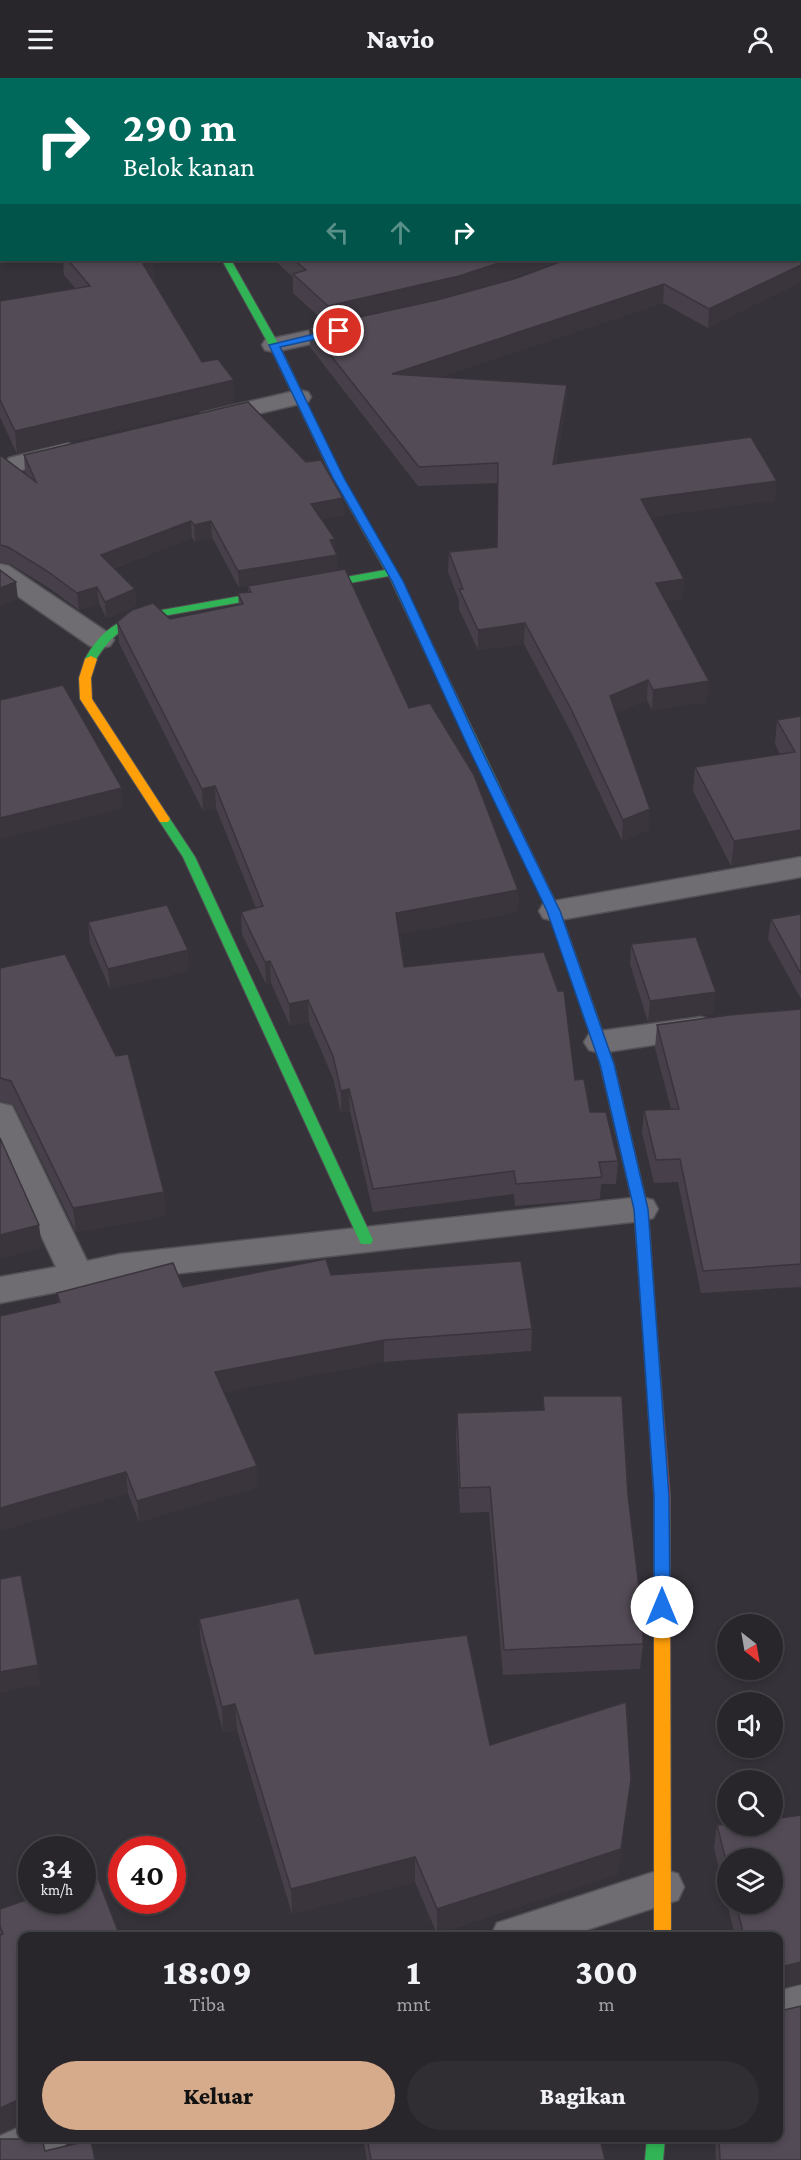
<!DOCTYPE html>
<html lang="id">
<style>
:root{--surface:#28262b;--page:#302e33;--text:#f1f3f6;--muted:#a5a5a9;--line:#444347;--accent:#d6ab8b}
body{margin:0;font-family:"Crimson Pro",serif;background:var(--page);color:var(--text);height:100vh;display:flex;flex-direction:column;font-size:22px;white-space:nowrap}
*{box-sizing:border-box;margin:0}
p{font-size:20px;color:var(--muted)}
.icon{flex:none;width:33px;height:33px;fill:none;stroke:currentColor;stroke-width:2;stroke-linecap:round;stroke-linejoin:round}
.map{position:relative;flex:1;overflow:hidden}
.sheet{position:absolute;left:18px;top:1854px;width:765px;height:210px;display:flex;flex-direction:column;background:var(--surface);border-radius:12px;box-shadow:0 3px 9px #0003,0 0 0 2px var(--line)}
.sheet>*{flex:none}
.guide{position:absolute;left:0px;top:0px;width:801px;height:183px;box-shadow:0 3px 9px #0003,0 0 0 2px var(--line);background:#00695c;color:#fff;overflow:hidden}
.needle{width:39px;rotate:149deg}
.buttons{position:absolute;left:717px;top:1536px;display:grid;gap:12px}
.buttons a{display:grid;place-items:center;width:66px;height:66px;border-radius:50%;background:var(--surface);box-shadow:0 3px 9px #0003,0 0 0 2px var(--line);font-size:30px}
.speed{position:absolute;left:18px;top:1758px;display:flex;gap:12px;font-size:30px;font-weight:700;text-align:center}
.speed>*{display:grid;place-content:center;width:78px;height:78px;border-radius:50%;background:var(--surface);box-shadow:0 3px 9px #0003,0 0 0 2px var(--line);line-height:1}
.speed small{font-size:15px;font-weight:400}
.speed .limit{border:9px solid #d22;background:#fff;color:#111}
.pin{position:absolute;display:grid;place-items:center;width:51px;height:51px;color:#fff;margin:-26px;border:3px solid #fff;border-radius:50%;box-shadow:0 2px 6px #0007}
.me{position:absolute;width:66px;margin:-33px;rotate:0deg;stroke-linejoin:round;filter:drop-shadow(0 0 4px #0008)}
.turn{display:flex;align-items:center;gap:21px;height:126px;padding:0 24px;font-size:27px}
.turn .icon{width:78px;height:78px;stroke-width:2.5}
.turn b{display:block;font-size:42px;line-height:51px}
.lanes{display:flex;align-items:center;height:57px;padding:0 24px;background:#0003;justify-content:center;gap:30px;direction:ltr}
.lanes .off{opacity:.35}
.eta{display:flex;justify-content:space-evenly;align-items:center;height:102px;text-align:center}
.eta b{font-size:36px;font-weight:800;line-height:42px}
.action{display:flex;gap:12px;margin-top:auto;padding:12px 24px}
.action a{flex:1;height:69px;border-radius:36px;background:var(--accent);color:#111;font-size:24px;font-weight:800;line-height:69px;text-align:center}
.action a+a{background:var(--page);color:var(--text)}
header{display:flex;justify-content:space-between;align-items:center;height:78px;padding:0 24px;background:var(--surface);font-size:27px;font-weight:800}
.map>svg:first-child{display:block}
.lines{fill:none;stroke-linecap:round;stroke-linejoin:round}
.street-casing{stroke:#535156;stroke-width:3}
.fast-casing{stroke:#535156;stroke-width:2}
.slow-casing{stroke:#535156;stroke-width:2}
.jam-casing{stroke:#535156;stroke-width:2}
.street{fill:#6f6d72;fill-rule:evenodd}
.fast{fill:#30b455;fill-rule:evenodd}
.slow{fill:#ff9f0a;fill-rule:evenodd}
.jam{fill:#e5322d;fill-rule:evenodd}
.wall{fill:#47404a;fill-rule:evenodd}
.shaded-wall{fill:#3a343c}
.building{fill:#534b56;stroke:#3a343c;stroke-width:1.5}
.route{fill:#1a73e8;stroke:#114b97;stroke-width:1.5}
</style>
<header><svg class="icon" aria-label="menu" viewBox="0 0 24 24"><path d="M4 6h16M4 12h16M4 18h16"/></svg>Navio<svg class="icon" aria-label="person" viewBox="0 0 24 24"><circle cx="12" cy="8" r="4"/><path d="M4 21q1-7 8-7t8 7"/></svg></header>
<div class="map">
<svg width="801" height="2082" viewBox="0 0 801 2082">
<rect width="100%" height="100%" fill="#353239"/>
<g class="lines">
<defs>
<g id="street">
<path d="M443,0H463L464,2H442Z"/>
<rect x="0" y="149" width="2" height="14"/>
<path d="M354,243L362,245L366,250L362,255L274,274L265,272L262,267L265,262Z"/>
<path d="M299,312L308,314L311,319L308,324L210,347L201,345L198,340L201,335Z"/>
<path d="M67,365L76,368L80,373L76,378L18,393L9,390L5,385L9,380Z"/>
<path d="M0,486L9,488L110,556L114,562L110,568L100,570L90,568L0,506Z"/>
<path d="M801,779V799L554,843L543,840L539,833L543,826L554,823Z"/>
<path d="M701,939L712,942L717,950L712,958L600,975L589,972L584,964L589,956L600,953Z"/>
<path d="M0,1025L12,1028L16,1036L87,1183L120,1176L641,1119L653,1122L658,1131L653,1140L641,1143L120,1202L0,1225V1199L56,1189L0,1071Z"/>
<path d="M663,1791L678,1796L684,1809L678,1822L568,1858H491L497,1845Z"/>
<path d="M801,1907V1947L778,1953V1913Z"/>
<path d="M22,2048V2060H68L62,2075L46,2082H0V2058Z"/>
</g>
<g id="fast">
<path d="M105,0H113L114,2H105Z"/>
<path d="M222,182H231L279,267L343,400L402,503L521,753L519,756H511L509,753L389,498L146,541C121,549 108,562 95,583H87L85,581C98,557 114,544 140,536L385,492L333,400L269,267Z"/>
<path d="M164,737L168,738L195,779L373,1162L371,1166H361L359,1162L183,779L158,741Z"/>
<path d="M647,2060H665L663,2082H645Z"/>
</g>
<g id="slow">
<path d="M91,578L97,581L91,600L92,621L170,741L168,744H160L80,621L79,600L85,581Z"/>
<path d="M598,956L605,960L614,986L648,1131L657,1256L655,1260H645L643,1256L634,1131L600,986L591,960Z"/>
<path d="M662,1485L668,1487L670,1491L671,1858H654V1491L656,1487Z"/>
</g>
<g id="jam">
<path d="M515,749L521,753L560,833L605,960L603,963L598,964L591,960L548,833L509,753Z"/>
<path d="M650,1251L655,1252L657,1256L670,1418V1491L668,1495L662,1497L656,1495L654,1491V1418L643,1256L645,1252Z"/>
</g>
</defs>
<use href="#street" class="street-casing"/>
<use href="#fast" class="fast-casing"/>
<use href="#slow" class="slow-casing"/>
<use href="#jam" class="jam-casing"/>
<use href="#street" class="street"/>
<use href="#fast" class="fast"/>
<use href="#slow" class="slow"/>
<use href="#jam" class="jam"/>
</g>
<g class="wall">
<path d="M503,0H589L590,2H504Z"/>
<path d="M63,182H152L155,206L202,284L235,325L17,376L0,339V223L75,210L64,197Z"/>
<path d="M274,182H562L478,211L800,182L708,250L663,225L440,299L567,307L566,326L556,385L775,422L651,439L684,501L682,521L666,523L707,624L652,632L647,622L616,635L649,752L622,763L571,654L524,566L478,572L459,531V522L448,494L449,474L497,469L498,405L418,408L310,269L309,250L327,246L293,215V199Z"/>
<path d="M0,377L27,397L25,394L24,377L306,384L343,420L344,437L321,441L337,477V492L409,630L518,812L517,834L400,856L404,889L575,1002L590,1034L618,1083L616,1106H601L600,1121L515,1128L514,1116L373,1134L350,1033L341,1035L333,1000L309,944L290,948L271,905L266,906L242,856L241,834L256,830L216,730L203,733L119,565L117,544L170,541L239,527L238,515L248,514V508L239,510L212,459L195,464L192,460L114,490L135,511L136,528L106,540L99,525L79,532L49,510L10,486L0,484Z"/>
<path d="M801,638V776L731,788L693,713L695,689L780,676L775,666L777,642Z"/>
<path d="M801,836V921L768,861L771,841Z"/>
<path d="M88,844L189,893L110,911L90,865Z"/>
<path d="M631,866L714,935L648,944L630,886Z"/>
<path d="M0,890L166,1138L76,1154L14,1027L0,1023Z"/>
<path d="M801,931V1209L701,1215L678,1104L654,1105L642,1055L644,1032L671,1031L655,970L657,947Z"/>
<path d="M331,1197L532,1251L531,1273L384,1284L224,1314L258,1409L139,1444L128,1415L0,1453V1238L58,1225L57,1215L183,1209Z"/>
<path d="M543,1318L628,1417L643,1566L640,1591L503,1597L489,1434L460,1435L456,1360L457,1335L543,1332Z"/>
<path d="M199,1541L315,1576L490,1667L631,1701L628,1726L618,1796L437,1856L415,1804L292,1836L237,1652L223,1654L201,1566Z"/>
<path d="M801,1737V1906L780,1911V1933L801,2082H716L715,2060H778V1858H735L714,1770L717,1747ZM728,1780L772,1826H728Z"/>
<path d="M0,1831L22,1858V2048V2046L0,2056Z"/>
<path d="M363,2060H600L605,2082H367Z"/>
</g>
<g class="shaded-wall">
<path d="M508,182H562L459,217L328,247V228Z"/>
<path d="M154,183L155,206L143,186Z"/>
<path d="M801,187V205L708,250L709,231Z"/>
<path d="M664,206L663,225L392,315V296Z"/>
<path d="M234,302L235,325L17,376L15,353Z"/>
<path d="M567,307L566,326L552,405L553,386Z"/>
<path d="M777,403L775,422L640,441L641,421Z"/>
<path d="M343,420L344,437L311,443V426Z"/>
<path d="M191,443L192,460L102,494L101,477Z"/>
<path d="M211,443L212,459L195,464L194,447Z"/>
<path d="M335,461V477H337V493L239,510L238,493Z"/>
<path d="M684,501L682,521L654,525L656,505Z"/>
<path d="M16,504L18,521L0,528V510Z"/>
<path d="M97,509L99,525L79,532L77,515Z"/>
<path d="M135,511L136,528L106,540L105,524Z"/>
<path d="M525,545L524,566L478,572V552Z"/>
<path d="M648,602L647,622L608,639L610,618Z"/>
<path d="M709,603L707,624L652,632L653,612Z"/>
<path d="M215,708L216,730L203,733L202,711Z"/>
<path d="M122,710L123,731L0,761V740Z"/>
<path d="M650,731L649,752L622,763L623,742Z"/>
<path d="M801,752V776L731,788L734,763Z"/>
<path d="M518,812L517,834L396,857V835Z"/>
<path d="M188,872L189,893L110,911L108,891Z"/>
<path d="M270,883L271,905L266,906L265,884Z"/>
<path d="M716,914L714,935L648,944L650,923Z"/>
<path d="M308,922L309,944L290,948L289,926Z"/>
<path d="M349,1011L350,1033L341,1035V1013Z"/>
<path d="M164,1114L166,1138L76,1154L73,1130Z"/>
<path d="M39,1147L42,1170L0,1181V1157Z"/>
<path d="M384,1262V1284L216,1316L215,1294Z"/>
<path d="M257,1388L258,1409L139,1444L137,1423Z"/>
<path d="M126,1394L128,1415L0,1453V1430Z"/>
<path d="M38,1587L41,1607L0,1615V1594Z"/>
<path d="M235,1626L237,1652L223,1654L222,1629Z"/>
<path d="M631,1701L628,1726L618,1796L437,1856V1831Z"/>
<path d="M415,1779V1804L292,1836L291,1811Z"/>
<path d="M801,1884V1906L778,1911L780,1889Z"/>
<path d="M18,2022L22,2046L0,2056V2030Z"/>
</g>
<g class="building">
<path d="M514,0H589L590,2H514Z"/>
<path d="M675,0H706L710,2H672Z"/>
<path d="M800,42L801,43V63L800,65L801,75V187L709,231L664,206L392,296L567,307L553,386L751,359L777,403L641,421L684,501L656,505L709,603L653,612L648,602L610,618L650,731L623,742L572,633L525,545L478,552L459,511H463L449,474L497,469L498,385L419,389L309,250L437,222L517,200L565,182H800Z"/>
<path d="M68,182H152L154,183L143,186L202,284L218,281L234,302L15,353L0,322V223L90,208Z"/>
<path d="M294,182H508L459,198L328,228L293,196L306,192Z"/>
<path d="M248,324L306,384L321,382L343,420L311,426L335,461L330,462L337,477L238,493L211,443L194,447L191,443L101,477L135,511L105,524L97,509L77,515L47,493L8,469L0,467V377L36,404L24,377Z"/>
<path d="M345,491L409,630L430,625L474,697L518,812L396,835L404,889L544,874L558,913H564L575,1002L584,1001L590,1034H606L618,1083L599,1084L602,1099L516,1106L514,1093L373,1111L349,1011L341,1013L333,978L308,922L289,926L270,883L265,884L241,834L263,828L215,708L202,711L117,544L132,532L153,525L170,541L243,526L238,515L251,514L248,508Z"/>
<path d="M0,492L16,504L0,510Z"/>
<path d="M63,607L122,710L0,740V622Z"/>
<path d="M801,638V752L734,763L695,689L795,674L777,642Z"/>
<path d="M167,827L188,872L108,891L88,844Z"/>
<path d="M801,836V896L771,841Z"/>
<path d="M696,859L716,914L650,923L631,866Z"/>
<path d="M65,876L116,978L128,976L164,1114L73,1130L11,1003L0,1000V890Z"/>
<path d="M801,931V1186L703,1193L680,1081L656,1082L644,1032L679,1031L657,947L729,937Z"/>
<path d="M0,1060L39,1147L0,1157Z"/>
<path d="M326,1181L331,1197L521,1183L532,1251L384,1262L215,1294L257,1388L137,1423L126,1394L0,1430V1238L60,1224L57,1215L173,1185L183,1209Z"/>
<path d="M543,1318H622L628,1417L643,1543V1566L504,1572L490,1409L460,1410L457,1335L544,1332Z"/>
<path d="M21,1497L38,1587L0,1594V1501Z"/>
<path d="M299,1520L315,1576L467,1557L490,1667L626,1624L631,1701L621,1771L437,1831L415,1779L291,1811L235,1626L222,1629L199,1541Z"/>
<path d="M801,1737V1884L780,1889V1933L801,1928V2082H720L719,2060H778V1858H744L736,1826H772V1780H728V1791L717,1747L728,1746V1748H772V1741Z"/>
<path d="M97,1798L120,1858H22V2034H20L18,2022L0,2030V1857L3,1856L0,1848V1831L32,1820V1822H82V1803Z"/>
<path d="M367,2060H600L605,2082H371Z"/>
<path d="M0,2061H42L45,2073L91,2062L95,2082H0Z"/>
</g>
<path class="route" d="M339,250L343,251V255L280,269L344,400L403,503L482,673L560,833L614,986L648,1131L669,1418L670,1529L662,1535L654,1529V1418L634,1131L600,986L547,833L470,673L392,503L333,400L269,267Z"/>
</svg>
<div class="buttons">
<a><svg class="needle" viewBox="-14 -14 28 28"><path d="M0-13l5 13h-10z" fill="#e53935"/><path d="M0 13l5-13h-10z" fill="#a5a5a9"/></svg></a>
<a><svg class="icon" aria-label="sound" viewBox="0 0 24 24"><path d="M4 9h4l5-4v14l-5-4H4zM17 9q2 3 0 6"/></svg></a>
<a><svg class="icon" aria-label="search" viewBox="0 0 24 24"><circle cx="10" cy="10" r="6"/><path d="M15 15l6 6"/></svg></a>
<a><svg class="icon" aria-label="layers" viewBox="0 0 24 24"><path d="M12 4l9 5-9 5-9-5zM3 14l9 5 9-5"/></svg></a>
</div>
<div class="speed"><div>34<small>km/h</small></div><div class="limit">40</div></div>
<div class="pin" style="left:339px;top:253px;background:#d93025"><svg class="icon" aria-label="arrive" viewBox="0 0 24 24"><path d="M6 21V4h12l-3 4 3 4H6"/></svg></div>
<svg class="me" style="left:662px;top:1529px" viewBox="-20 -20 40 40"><circle r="19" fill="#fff"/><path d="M0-13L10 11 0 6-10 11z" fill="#1a73e8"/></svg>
<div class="guide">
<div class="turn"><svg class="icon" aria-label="right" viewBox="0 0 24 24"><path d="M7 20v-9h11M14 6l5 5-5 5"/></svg><div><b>290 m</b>Belok kanan</div></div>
<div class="lanes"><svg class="icon off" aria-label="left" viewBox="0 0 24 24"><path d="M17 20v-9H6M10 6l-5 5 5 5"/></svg><svg class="icon off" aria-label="ahead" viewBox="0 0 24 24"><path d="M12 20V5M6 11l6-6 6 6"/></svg><svg class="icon" aria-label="right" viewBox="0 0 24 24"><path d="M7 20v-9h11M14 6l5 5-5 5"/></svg></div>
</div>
<section class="sheet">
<div class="eta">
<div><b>18:09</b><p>Tiba</p></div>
<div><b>1</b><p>mnt</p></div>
<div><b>300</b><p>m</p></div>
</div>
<div class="action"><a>Keluar</a><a>Bagikan</a></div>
</section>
</div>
